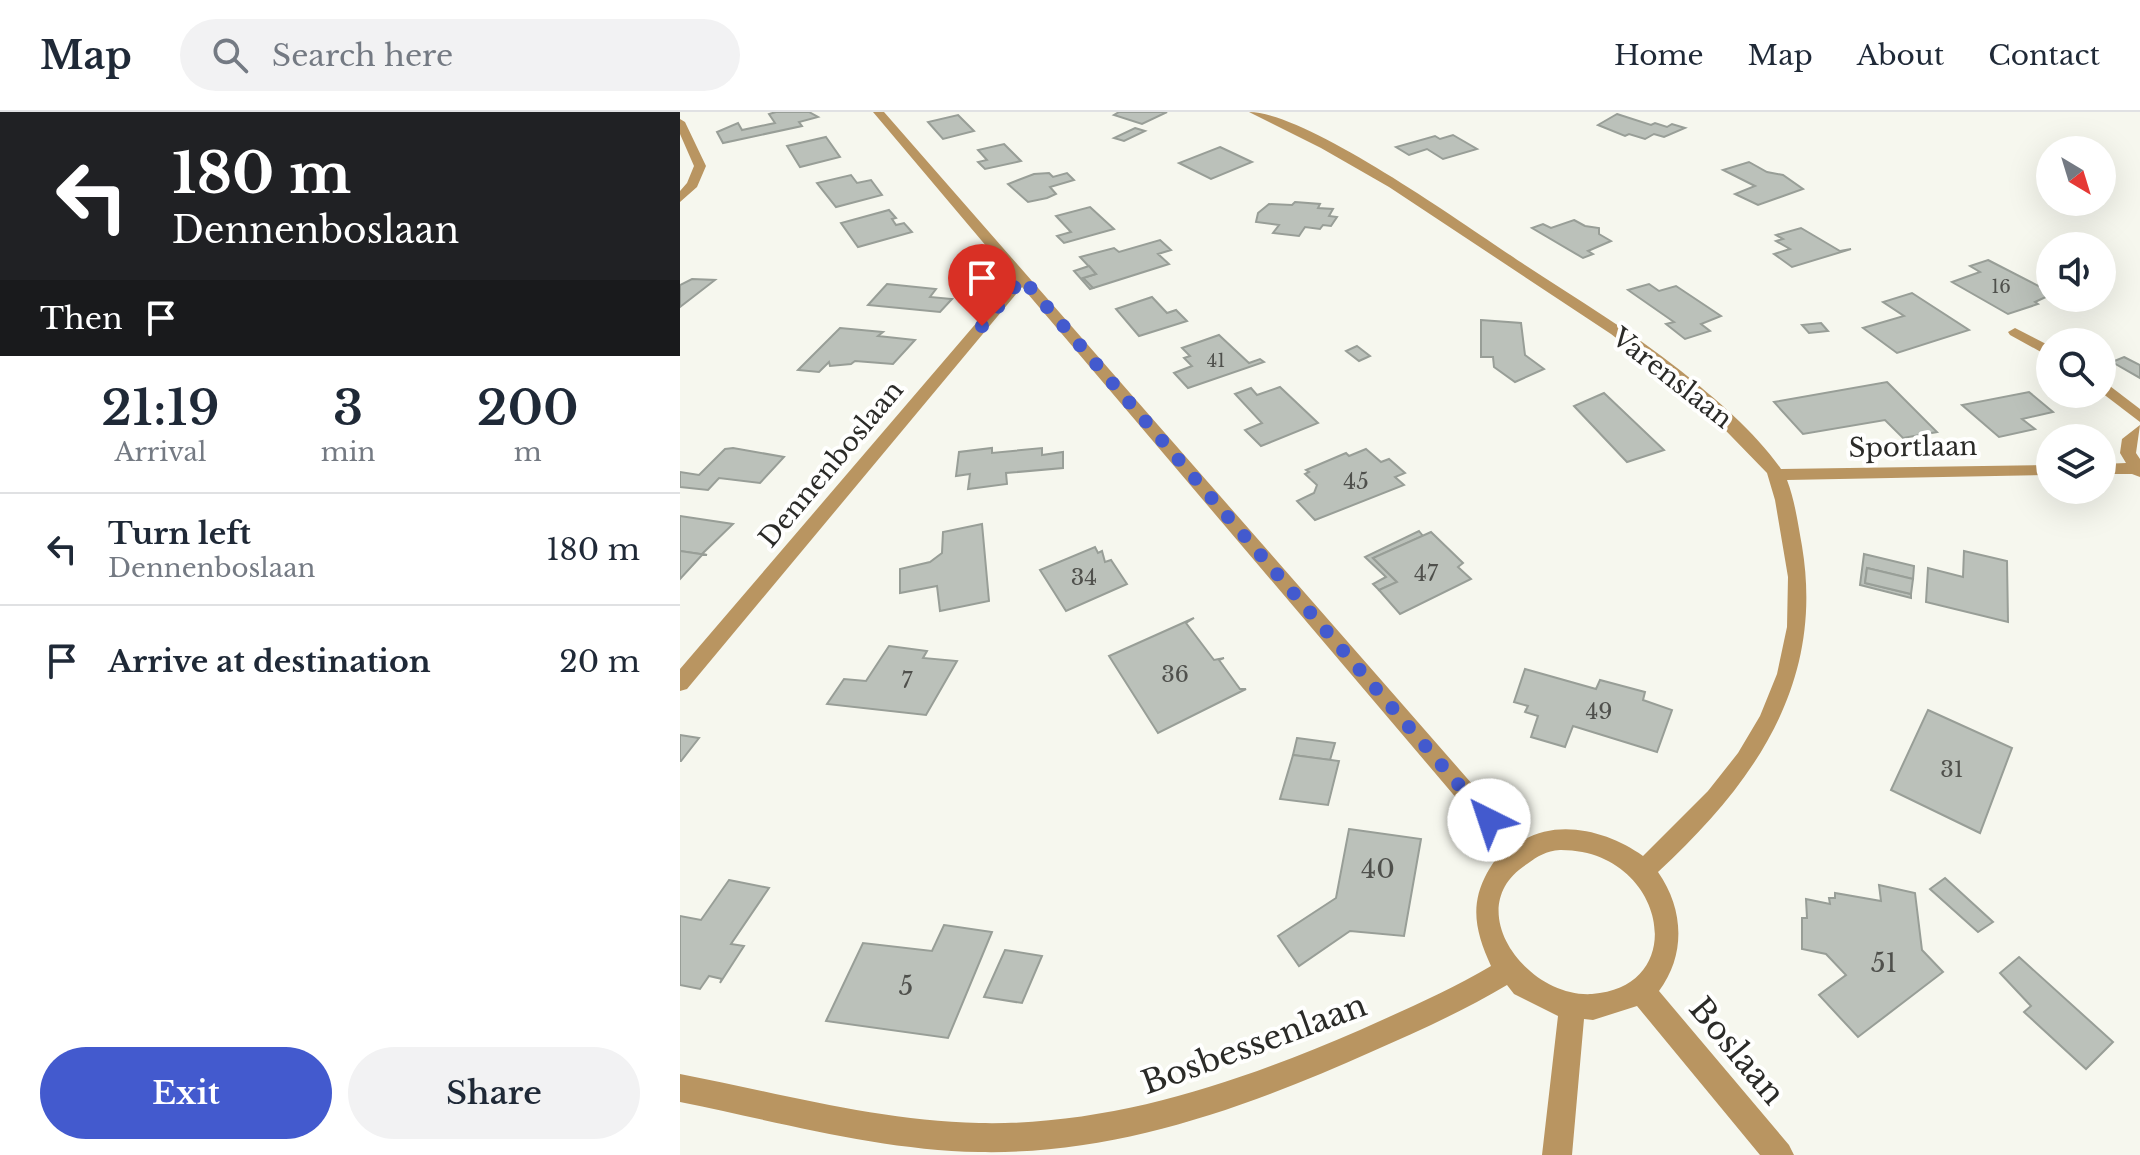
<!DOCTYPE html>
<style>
:root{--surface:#fff;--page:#f2f2f3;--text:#1f2937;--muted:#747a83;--line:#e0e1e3;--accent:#435ace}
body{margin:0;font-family:"Libre Baskerville",serif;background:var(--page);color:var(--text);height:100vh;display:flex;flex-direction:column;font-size:30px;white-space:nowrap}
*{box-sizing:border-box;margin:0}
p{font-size:26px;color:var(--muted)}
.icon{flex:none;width:44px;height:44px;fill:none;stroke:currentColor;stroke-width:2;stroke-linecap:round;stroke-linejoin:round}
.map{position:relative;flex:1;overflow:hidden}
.panel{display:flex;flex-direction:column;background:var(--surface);width:680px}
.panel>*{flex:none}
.hud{background:#202124;color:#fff;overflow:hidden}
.needle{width:52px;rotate:142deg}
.buttons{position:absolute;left:1356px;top:24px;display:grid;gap:16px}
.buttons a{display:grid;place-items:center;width:80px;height:80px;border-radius:50%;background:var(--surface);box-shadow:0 8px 32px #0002;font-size:40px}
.pin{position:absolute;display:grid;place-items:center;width:68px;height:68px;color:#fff;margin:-82px -34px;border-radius:50% 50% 50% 0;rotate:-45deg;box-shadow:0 0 8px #0007}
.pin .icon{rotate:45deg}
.me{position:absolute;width:88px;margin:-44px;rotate:319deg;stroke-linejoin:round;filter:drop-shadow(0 0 6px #0008)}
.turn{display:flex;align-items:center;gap:28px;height:168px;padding:0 40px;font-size:36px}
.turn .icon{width:104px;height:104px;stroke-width:2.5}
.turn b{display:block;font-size:56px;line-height:68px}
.then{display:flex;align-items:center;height:76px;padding:0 40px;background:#0003;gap:16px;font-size:30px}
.eta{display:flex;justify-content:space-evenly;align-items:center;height:136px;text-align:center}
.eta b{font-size:48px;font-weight:600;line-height:56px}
.button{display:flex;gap:16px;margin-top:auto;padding:16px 40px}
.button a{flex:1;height:92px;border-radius:48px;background:var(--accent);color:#fff;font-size:32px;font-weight:600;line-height:92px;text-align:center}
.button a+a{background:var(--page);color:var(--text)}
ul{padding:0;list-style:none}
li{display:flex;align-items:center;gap:24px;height:112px;padding:0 40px;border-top:2px solid var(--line)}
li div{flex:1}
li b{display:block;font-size:30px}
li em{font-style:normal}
header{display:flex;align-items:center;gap:48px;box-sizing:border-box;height:112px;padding:0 40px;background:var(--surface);border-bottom:2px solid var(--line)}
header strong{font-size:38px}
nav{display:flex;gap:44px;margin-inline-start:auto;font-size:28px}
.search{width:560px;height:72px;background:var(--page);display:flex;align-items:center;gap:20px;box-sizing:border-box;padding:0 28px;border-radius:44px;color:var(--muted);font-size:30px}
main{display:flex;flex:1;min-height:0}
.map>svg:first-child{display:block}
.building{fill:#bbc1ba;stroke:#989e97;stroke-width:2}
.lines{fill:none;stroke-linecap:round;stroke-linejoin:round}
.street{fill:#b99561;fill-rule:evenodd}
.route{stroke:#435ace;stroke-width:14;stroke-dasharray:0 25.2}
.labels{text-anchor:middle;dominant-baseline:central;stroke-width:8;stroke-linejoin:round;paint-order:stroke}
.far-number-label{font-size:18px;fill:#4f504c}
.number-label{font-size:22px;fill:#4f504c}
.street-label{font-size:26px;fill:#2b2b28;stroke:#fffffe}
.near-number-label{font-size:26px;fill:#4f504c}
.near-street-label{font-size:32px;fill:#2b2b28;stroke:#fffffe}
</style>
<header>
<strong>Map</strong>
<div class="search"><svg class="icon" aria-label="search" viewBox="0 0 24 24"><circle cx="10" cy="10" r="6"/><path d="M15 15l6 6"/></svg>Search here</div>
<nav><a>Home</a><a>Map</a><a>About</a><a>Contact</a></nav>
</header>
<main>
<section class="panel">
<div class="hud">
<div class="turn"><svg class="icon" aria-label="left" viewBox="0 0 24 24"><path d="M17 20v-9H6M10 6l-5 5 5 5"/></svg><div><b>180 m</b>Dennenboslaan</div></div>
<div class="then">Then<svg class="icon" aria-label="arrive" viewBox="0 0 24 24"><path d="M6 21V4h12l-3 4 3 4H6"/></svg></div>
</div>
<div class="eta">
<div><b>21:19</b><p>Arrival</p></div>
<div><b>3</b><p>min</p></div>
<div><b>200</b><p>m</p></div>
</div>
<ul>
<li><svg class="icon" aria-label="left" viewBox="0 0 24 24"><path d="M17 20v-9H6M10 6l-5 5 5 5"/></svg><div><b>Turn left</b><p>Dennenboslaan</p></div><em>180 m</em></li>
<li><svg class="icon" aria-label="arrive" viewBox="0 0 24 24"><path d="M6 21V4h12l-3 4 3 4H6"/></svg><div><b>Arrive at destination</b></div><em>20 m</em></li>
</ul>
<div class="button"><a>Exit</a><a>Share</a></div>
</section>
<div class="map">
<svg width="1460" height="1043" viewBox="0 0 1460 1043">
<rect width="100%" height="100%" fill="#f6f7ee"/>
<g class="building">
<path d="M96,0H129L138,5L119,10L122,14L43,31L37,20L58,11L62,18L95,11L89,2Z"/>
<path d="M439,0H487L462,12L434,3Z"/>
<path d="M937,2L971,13L975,11L987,15L992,12L1005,16L984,25L974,22L965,27L949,22L945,24L918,13Z"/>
<path d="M278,3L294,19L263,27L248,10Z"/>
<path d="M455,16L465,19L444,29L434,26Z"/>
<path d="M773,23L797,37L763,47L747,37L729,43L716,35L755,24L760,27Z"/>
<path d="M146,25L160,45L120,55L107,34Z"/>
<path d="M324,32L341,49L305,57L298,50L307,48L298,38Z"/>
<path d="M540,35L572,50L531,67L499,51Z"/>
<path d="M1069,50L1087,60L1103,63L1123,77L1078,93L1055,82L1075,74L1043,58Z"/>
<path d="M369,61L373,65L387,61L394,68L370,75L376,82L367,86L348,90L328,72L354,62Z"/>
<path d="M171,63L177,71L191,68L202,83L156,95L137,71Z"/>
<path d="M615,90L640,92L638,96L653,97L649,104L657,105L651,114L643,113L640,117L625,115L619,124L593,121L599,113L576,110L578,101L589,92L612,93Z"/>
<path d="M410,95L434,117L384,131L377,124L391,120L376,104Z"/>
<path d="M209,98L216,106L212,107L216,113L224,111L232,120L178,135L161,111Z"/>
<path d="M894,108L905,114L919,116V122L931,129L908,139L913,142L903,146L852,116L863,112L871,116Z"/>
<path d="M1121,116L1160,139L1171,137L1112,155L1094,142L1110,137L1096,129L1103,127L1096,123Z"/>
<path d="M480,128L491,138L478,142L489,152L413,176L403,166L416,162L400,145L434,136L439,140Z"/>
<path d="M1308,148L1370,180V183L1355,190L1358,192L1328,202L1272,170L1300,160L1290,154Z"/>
<path d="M409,154L416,162L403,166L413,176L410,177L394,159Z"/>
<path d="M12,167L35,168L0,195V173Z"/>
<path d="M207,172L256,177L250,185L272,187L260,200L188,193Z"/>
<path d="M969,172L979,179L996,174L1041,204L1021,212L1030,219L1005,227L986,212L994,210L948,178Z"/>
<path d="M1232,181L1289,218L1217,241L1183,216L1224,204L1203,190Z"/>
<path d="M472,185L487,201L496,198L507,209L459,224L436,197Z"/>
<path d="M801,208L841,211L845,243L864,257L835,270L814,255L813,245H801Z"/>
<path d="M1141,211L1148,219L1129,221L1122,213Z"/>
<path d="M160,216L203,220L198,224L235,228L213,252L175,249L171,252L150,254L149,250L139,260L118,258Z"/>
<path d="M539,223L569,251L580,247L584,250L508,276L494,261L512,254L504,246L510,244L502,236Z"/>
<path d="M677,234L690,244L679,249L666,239Z"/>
<path d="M1444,245L1460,253V266L1432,250Z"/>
<path d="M1207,270L1257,320L1223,326L1205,308L1123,322L1094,290Z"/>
<path d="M600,275L638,311L581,334L565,318L582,311L555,282L571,276L577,283Z"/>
<path d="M1349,280L1373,300L1342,307L1355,317L1319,325L1282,293Z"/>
<path d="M924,281L984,338L947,350L894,294Z"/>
<path d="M53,336L104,345L80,371L39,366L28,378L0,375V360L19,363L45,337Z"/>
<path d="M312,336V341L362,336V343L383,340V356L326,361L327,372L288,377L290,362L276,364L279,340Z"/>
<path d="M686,337L701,350L709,347L725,361L715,365L724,373L635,408L617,389L634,381L637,373L625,362L629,360L626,358L666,341L669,344Z"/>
<path d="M0,404L53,412L22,442L27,443L0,439Z"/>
<path d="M302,412L309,489L260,499L257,474L220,481V457L250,450L262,441L263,420Z"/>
<path d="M739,419L743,424L693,446L717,470L699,478L693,472L706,465L685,445Z"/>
<path d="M751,420L783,451L778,455L791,467L720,502L699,478L717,470L693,446Z"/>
<path d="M415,435L418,441L422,439L425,450L431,448L447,472L386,499L360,458Z"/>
<path d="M0,439L27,443H22L0,467Z"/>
<path d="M1284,439L1327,449L1328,510L1246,490L1248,456L1283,465Z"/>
<path d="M1184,442L1234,454L1233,467L1187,456L1185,471L1231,482V486L1180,473Z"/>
<path d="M1187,456L1233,467L1231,482L1185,471Z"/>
<path d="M514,506L506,511L534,548L544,546L539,548L560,577H566L478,621L429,544Z"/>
<path d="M209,534L247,539L243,546L277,549L246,603L147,592L164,567L186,569Z"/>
<path d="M845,557L916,577L920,568L965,580L963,588L992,598L977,640L893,614L885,635L851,625L858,604L845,600L848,594L834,590Z"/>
<path d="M1248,598L1332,636L1300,721L1211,678Z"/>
<path d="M0,623L19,626L1,649H0Z"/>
<path d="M617,626L655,631L650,648L613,643Z"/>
<path d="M613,643L659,649L648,693L600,687Z"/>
<path d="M669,717L741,727L724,824L670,819L619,854L598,824L656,786Z"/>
<path d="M1265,766L1313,810L1298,820L1250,777Z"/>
<path d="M49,768L89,776L51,832L64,834L40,871L42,867L29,864L20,877L0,873V804L21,808Z"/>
<path d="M1199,773L1235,781L1242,838L1263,860L1178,925L1139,883L1166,863L1146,842L1122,837V806H1127L1126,787L1150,792L1149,786H1155V781L1201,789Z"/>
<path d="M264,813L312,820L268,926L146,909L183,831L252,839Z"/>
<path d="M325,838L362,844L342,891L304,885Z"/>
<path d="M1339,845L1433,930L1406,957L1344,900L1351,894L1320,861Z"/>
</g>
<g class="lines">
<g class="street">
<path d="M193,0H204L842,729C879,706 930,720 963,744L1028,679L1058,641L1080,604L1097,562L1107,515L1108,465L1095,388L1087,361L1017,289L931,222L709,75L641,36L569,0C628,0 789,116 845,153C897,187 952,220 1001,259C1036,287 1075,320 1101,357L1370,353V363L1107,368C1115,389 1118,412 1122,434C1145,572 1074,671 978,760C1004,797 1006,843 979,879L1109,1033L1114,1043H1080L957,894L913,908L904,907L892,1043H862L878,904L834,882L827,873C783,899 737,920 691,940C568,995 436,1043 299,1040C198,1038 99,1010 0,990V962C99,981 198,1009 299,1011C432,1014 560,970 680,918C724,898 769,879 811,854C796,821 789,794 807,761C812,753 815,746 823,741L342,175L7,577L0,579V557L334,167ZM880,738C985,737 1013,875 912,882C846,886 779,795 847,752C858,744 866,739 880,738Z"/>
<path d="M0,7L5,10L26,54L17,75L0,90V79L7,71L14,54L0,22Z"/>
<path d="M1335,216L1370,234V245L1330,223L1328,220Z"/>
<path d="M1422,268L1460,297V310L1422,281Z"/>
<path d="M1460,313L1456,341L1460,347V365L1452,362H1422V352L1446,351L1440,341L1442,327Z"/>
</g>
</g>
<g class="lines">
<path class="route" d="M302,214L342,166L809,708"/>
</g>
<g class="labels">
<g class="far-number-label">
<text x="1321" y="175">16</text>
<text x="536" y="249">41</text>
</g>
<g class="number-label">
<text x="676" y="369">45</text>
<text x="746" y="461">47</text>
<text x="404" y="465">34</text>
<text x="495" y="562">36</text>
<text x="227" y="568">7</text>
<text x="919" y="599">49</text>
<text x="1272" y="657">31</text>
</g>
<g class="street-label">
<text transform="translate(992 266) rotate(38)">Varenslaan</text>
<text transform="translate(1233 335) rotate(-1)">Sportlaan</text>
<text transform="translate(151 352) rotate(-50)">Dennenboslaan</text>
</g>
<g class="near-number-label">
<text x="698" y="757">40</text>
<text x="1204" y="851">51</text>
<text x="226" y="874">5</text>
</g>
<g class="near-street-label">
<text transform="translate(574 932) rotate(-20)">Bosbessenlaan</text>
<text transform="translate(1057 939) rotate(50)">Boslaan</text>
</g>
</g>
</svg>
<div class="buttons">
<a><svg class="needle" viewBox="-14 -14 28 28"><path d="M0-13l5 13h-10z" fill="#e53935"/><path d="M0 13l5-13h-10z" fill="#747a83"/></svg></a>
<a><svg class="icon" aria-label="sound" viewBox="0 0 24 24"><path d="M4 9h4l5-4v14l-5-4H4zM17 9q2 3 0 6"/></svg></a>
<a><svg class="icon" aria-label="search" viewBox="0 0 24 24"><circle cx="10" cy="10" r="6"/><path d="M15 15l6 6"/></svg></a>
<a><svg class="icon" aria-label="layers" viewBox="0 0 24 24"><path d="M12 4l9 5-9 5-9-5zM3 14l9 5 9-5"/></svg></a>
</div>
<div class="pin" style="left:302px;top:214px;background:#d93025"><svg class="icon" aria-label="arrive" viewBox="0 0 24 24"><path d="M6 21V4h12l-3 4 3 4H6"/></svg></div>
<svg class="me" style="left:809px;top:708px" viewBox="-20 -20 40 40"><circle r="19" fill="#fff"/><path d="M0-13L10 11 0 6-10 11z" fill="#435ace"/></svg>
</div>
</main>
